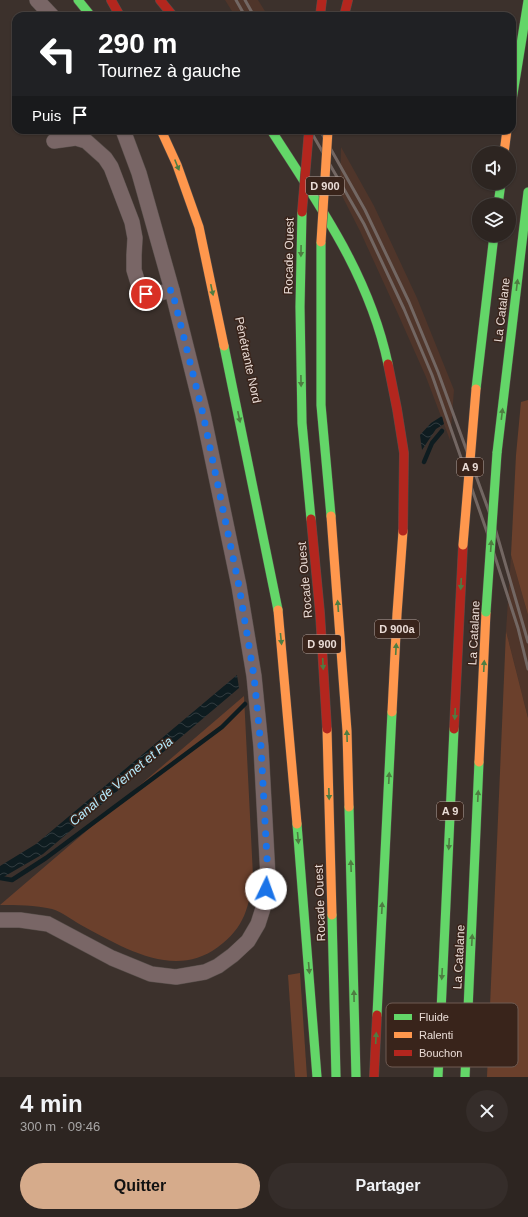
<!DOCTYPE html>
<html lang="fr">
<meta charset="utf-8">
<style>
:root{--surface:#2d2521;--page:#352d2a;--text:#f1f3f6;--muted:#a7a5a5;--line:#48423f;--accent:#d6ab8b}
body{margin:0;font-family:Arial,sans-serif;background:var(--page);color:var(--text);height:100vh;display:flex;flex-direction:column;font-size:15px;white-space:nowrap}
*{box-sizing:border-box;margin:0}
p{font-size:13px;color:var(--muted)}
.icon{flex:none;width:22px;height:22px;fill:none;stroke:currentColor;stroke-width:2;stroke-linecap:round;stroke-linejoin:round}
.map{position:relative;height:1077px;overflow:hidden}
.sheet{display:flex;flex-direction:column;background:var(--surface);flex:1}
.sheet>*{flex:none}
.top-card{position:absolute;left:12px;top:12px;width:504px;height:122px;border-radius:12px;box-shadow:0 1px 3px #0004,0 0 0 1px var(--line);background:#202124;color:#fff;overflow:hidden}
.tools{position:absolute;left:472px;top:146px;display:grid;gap:8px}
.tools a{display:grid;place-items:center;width:44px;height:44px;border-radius:50%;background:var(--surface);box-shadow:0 1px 3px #0004,0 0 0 1px var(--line);font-size:20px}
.pin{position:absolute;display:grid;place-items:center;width:34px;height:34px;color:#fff;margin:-17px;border:2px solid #fff;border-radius:50%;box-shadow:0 1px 4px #0007}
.me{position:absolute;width:44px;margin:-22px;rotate:3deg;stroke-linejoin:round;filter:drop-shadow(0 0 3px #0008)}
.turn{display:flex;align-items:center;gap:14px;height:84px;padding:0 20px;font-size:18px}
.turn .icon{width:52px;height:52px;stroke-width:2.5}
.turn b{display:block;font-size:28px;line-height:34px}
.then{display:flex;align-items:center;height:38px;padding:0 20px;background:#0003;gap:8px;font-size:15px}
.round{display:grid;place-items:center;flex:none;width:42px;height:42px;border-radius:21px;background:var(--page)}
.head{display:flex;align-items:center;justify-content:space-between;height:68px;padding:0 20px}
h1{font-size:24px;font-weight:600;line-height:30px}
.button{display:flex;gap:8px;margin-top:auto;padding:8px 20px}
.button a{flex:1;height:46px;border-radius:24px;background:var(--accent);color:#111;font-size:16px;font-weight:600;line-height:46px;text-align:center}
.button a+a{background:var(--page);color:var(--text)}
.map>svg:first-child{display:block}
.built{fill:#4f352a}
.grass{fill:#6b402c}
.water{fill:url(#water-waves)}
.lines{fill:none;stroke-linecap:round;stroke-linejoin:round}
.stream{stroke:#0e1c20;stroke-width:4.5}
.street-casing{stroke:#564d49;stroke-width:16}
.fast-casing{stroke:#564d49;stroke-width:10}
.slow-casing{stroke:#564d49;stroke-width:10}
.jam-casing{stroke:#564d49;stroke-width:10}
.street{stroke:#796666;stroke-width:15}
.fast{stroke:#63d668;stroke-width:9}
.slow{stroke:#ff974d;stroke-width:9}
.jam{stroke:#b3261e;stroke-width:9}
.rail{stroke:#736763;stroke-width:3}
.fast-bridge-casing{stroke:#564d49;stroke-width:10;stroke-linecap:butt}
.slow-bridge-casing{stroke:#564d49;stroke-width:10;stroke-linecap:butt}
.jam-bridge-casing{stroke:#564d49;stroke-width:10;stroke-linecap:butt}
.fast-bridge{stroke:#63d668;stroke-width:9}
.slow-bridge{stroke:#ff974d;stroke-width:9}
.jam-bridge{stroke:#b3261e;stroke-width:9}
.oneway{fill:#4e7d42}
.route{stroke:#1a73e8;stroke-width:7;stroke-dasharray:0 12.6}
.labels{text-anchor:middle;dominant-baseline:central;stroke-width:3;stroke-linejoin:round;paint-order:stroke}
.shield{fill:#39241b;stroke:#b5a59e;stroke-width:1}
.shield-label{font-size:11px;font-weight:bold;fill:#eadcd6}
.street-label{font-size:12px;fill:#eadcd6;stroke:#39241b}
.water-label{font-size:13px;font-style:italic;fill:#b5ebfd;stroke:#39241b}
.key{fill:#39241b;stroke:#6e5b53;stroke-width:1}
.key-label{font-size:11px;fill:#eadcd6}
</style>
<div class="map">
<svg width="528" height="1077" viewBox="0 0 528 1077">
<defs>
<pattern id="water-waves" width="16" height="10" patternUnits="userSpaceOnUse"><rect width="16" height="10" fill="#0e1c20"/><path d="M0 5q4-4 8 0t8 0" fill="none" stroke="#313c40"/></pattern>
</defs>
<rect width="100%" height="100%" fill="#3c312c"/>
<g class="built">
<path d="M225,0H258L268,16H235Z"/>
<path d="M341,147L374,206L417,298L454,390L450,440L426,377L398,314L360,231L340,192Z"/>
<path d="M511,555L528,615V718L506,631Z"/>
</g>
<g class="grass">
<path d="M528,400V615L511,555L516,455L521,402Z"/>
<path d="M506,631L528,718V1077H487Z"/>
<path d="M244,696L253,876C249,907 245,927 218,947C174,980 122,947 81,925C72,920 62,912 52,909C35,905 17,905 0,905Z"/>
<path d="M300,973L307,1077H295L288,975Z"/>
</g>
<g class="water">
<path d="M442,416L444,424L436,429L422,450L420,435L431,423Z"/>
<path d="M237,675L239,688L43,854L0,879V866L36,844Z"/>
</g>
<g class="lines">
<g class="stream">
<path d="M424,462L432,443L442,431"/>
<path d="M0,878L12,880L46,858L222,727L245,704"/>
</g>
<defs>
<g id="street">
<path d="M37,0L52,16"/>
<path d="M54,141L76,138L86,141L105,158L111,167L132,222L135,238L134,255V270L138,283L146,294L152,295L172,290"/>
<path d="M0,920H20L48,924L112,958L151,974L176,977L205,972L218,966L233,955L248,941L258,924L265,902L268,877L261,747L254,676L239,586L203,414L172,290L139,173L123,130"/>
</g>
<g id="fast">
<path d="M78,0L91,16"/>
<path d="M512,100L528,1"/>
<path d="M271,130C319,205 369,274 388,364"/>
<path d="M498,205L501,183"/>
<path d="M302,212L300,307L302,423L311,519"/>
<path d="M321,242V405L331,516"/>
<path d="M224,346L278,610"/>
<path d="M476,389L494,235"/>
<path d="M497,453L528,192"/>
<path d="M349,807L356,1077"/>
<path d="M297,824L317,1077"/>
<path d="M332,915L336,1077"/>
<path d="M377,1015L392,712"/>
<path d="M438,1077L454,729"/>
<path d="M465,1077L479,762"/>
</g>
<g id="slow">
<path d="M161,130L177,165L199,227L224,346"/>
<path d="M504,153L507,130"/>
<path d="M331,516L347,731L349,807"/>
<path d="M278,610L297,824"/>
<path d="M392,712L397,614L403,531"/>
<path d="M327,729L332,915"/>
<path d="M479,762L486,612"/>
</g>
<g id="jam">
<path d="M111,0L120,16"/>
<path d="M160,0L173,16"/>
<path d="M320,16L322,0"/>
<path d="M344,16L348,0"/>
<path d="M388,364L397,409L404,453L403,531"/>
<path d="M311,519L320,613L327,729"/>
<path d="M454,729L463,545"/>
<path d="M374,1077L377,1015"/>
</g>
</defs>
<use href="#street" class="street-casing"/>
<use href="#fast" class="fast-casing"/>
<use href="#slow" class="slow-casing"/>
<use href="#jam" class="jam-casing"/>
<use href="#street" class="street"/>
<use href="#fast" class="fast"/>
<use href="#slow" class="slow"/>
<use href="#jam" class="jam"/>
<g class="rail">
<path d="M236,0L245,16"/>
<path d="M245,0L254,16"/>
<path d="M310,130L364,224L404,309L432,375L487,532L518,628L528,669"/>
<path d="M320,130L365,210L409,302L438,372L495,528L528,642"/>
</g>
<defs>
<path id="fast-bridge" d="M486,612L497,453"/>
<g id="slow-bridge">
<path d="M321,242L328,130"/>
<path d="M463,545L476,389"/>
</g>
<path id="jam-bridge" d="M302,212L309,130"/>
</defs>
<use href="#fast-bridge" class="fast-bridge-casing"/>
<use href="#slow-bridge" class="slow-bridge-casing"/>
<use href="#jam-bridge" class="jam-bridge-casing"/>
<use href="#fast-bridge" class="fast-bridge"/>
<use href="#slow-bridge" class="slow-bridge"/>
<use href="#jam-bridge" class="jam-bridge"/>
</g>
<defs><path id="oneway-solid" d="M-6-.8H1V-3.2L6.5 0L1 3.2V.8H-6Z"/></defs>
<g class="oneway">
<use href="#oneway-solid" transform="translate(177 165) rotate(68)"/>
<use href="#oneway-solid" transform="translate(301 251) rotate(91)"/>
<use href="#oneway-solid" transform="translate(517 285) rotate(-83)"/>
<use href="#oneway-solid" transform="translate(212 290) rotate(78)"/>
<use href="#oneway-solid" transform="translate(301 381) rotate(89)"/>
<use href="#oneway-solid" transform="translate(502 414) rotate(-83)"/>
<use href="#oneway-solid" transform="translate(239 417) rotate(78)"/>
<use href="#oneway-solid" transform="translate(491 546) rotate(-86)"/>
<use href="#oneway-solid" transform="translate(461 584) rotate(93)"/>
<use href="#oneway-solid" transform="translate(338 606) rotate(-94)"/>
<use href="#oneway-solid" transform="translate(281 639) rotate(84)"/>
<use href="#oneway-solid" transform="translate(396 649) rotate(-87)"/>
<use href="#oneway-solid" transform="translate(323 664) rotate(87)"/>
<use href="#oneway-solid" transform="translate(484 666) rotate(-87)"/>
<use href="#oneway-solid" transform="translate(455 714) rotate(93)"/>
<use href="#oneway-solid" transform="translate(347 736) rotate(-92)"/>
<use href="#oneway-solid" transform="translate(389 778) rotate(-87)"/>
<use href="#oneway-solid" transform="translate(329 794) rotate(88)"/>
<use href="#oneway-solid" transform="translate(478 796) rotate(-87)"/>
<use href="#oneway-solid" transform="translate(298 838) rotate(85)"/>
<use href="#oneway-solid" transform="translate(449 844) rotate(93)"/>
<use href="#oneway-solid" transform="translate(351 866) rotate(-92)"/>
<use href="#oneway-solid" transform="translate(382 908) rotate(-87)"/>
<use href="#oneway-solid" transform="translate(472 940) rotate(-87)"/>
<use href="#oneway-solid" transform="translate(309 968) rotate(85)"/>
<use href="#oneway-solid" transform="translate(442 974) rotate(93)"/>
<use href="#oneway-solid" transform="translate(354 996) rotate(-91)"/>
<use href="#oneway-solid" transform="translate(376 1038) rotate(-87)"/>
</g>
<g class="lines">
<path class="route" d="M146,294L152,295L172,290L203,414L239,586L254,676L261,747L268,877L266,889"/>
</g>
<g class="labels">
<g class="shield">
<rect x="306" y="177" width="38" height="18" rx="3"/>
<rect x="457" y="458" width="26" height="18" rx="3"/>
<rect x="375" y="620" width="44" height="18" rx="3"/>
<rect x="303" y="635" width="38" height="18" rx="3"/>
<rect x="437" y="802" width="26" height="18" rx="3"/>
</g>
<g class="shield-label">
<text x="325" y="186">D 900</text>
<text x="470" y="467">A 9</text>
<text x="397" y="629">D 900a</text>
<text x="322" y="644">D 900</text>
<text x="450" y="811">A 9</text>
</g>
<g class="street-label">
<text transform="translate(289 256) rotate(-89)">Rocade Ouest</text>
<text transform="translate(502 310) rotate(-83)">La Catalane</text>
<text transform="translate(248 360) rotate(78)">Pénétrante Nord</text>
<text transform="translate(305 580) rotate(-95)">Rocade Ouest</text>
<text transform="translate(474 633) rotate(-87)">La Catalane</text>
<text transform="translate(320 903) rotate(-92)">Rocade Ouest</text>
<text transform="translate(459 957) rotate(-87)">La Catalane</text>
</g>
<g class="water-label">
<text transform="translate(121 781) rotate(-40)">Canal de Vernet et Pia</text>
</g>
</g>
<rect x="386" y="1003" width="132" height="64" rx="6" class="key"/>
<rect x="394" y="1014" width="18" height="6" fill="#63d668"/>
<rect x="394" y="1032" width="18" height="6" fill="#ff974d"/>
<rect x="394" y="1050" width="18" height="6" fill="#b3261e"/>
<g class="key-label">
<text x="419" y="1021">Fluide</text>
<text x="419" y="1039">Ralenti</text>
<text x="419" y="1057">Bouchon</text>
</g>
</svg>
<div class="tools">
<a><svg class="icon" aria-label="sound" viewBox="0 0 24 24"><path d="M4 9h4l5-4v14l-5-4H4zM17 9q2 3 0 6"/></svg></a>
<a><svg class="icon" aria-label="layers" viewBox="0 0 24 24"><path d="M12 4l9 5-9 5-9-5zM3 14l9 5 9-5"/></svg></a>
</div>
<div class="pin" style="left:146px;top:294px;background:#d93025"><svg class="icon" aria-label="arrive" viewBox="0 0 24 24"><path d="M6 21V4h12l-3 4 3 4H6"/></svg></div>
<svg class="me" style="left:266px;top:889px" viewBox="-20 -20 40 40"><circle r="19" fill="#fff"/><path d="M0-13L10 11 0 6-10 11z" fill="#1a73e8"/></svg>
<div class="top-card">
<div class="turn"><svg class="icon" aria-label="left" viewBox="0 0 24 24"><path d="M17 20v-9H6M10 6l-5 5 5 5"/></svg><div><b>290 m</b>Tournez à gauche</div></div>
<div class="then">Puis<svg class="icon" aria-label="arrive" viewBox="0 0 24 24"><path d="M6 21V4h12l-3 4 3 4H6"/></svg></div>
</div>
</div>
<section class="sheet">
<div class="head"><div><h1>4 min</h1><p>300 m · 09:46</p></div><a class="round"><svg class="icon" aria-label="close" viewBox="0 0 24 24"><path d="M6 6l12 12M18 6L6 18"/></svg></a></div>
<div class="button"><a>Quitter</a><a>Partager</a></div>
</section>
